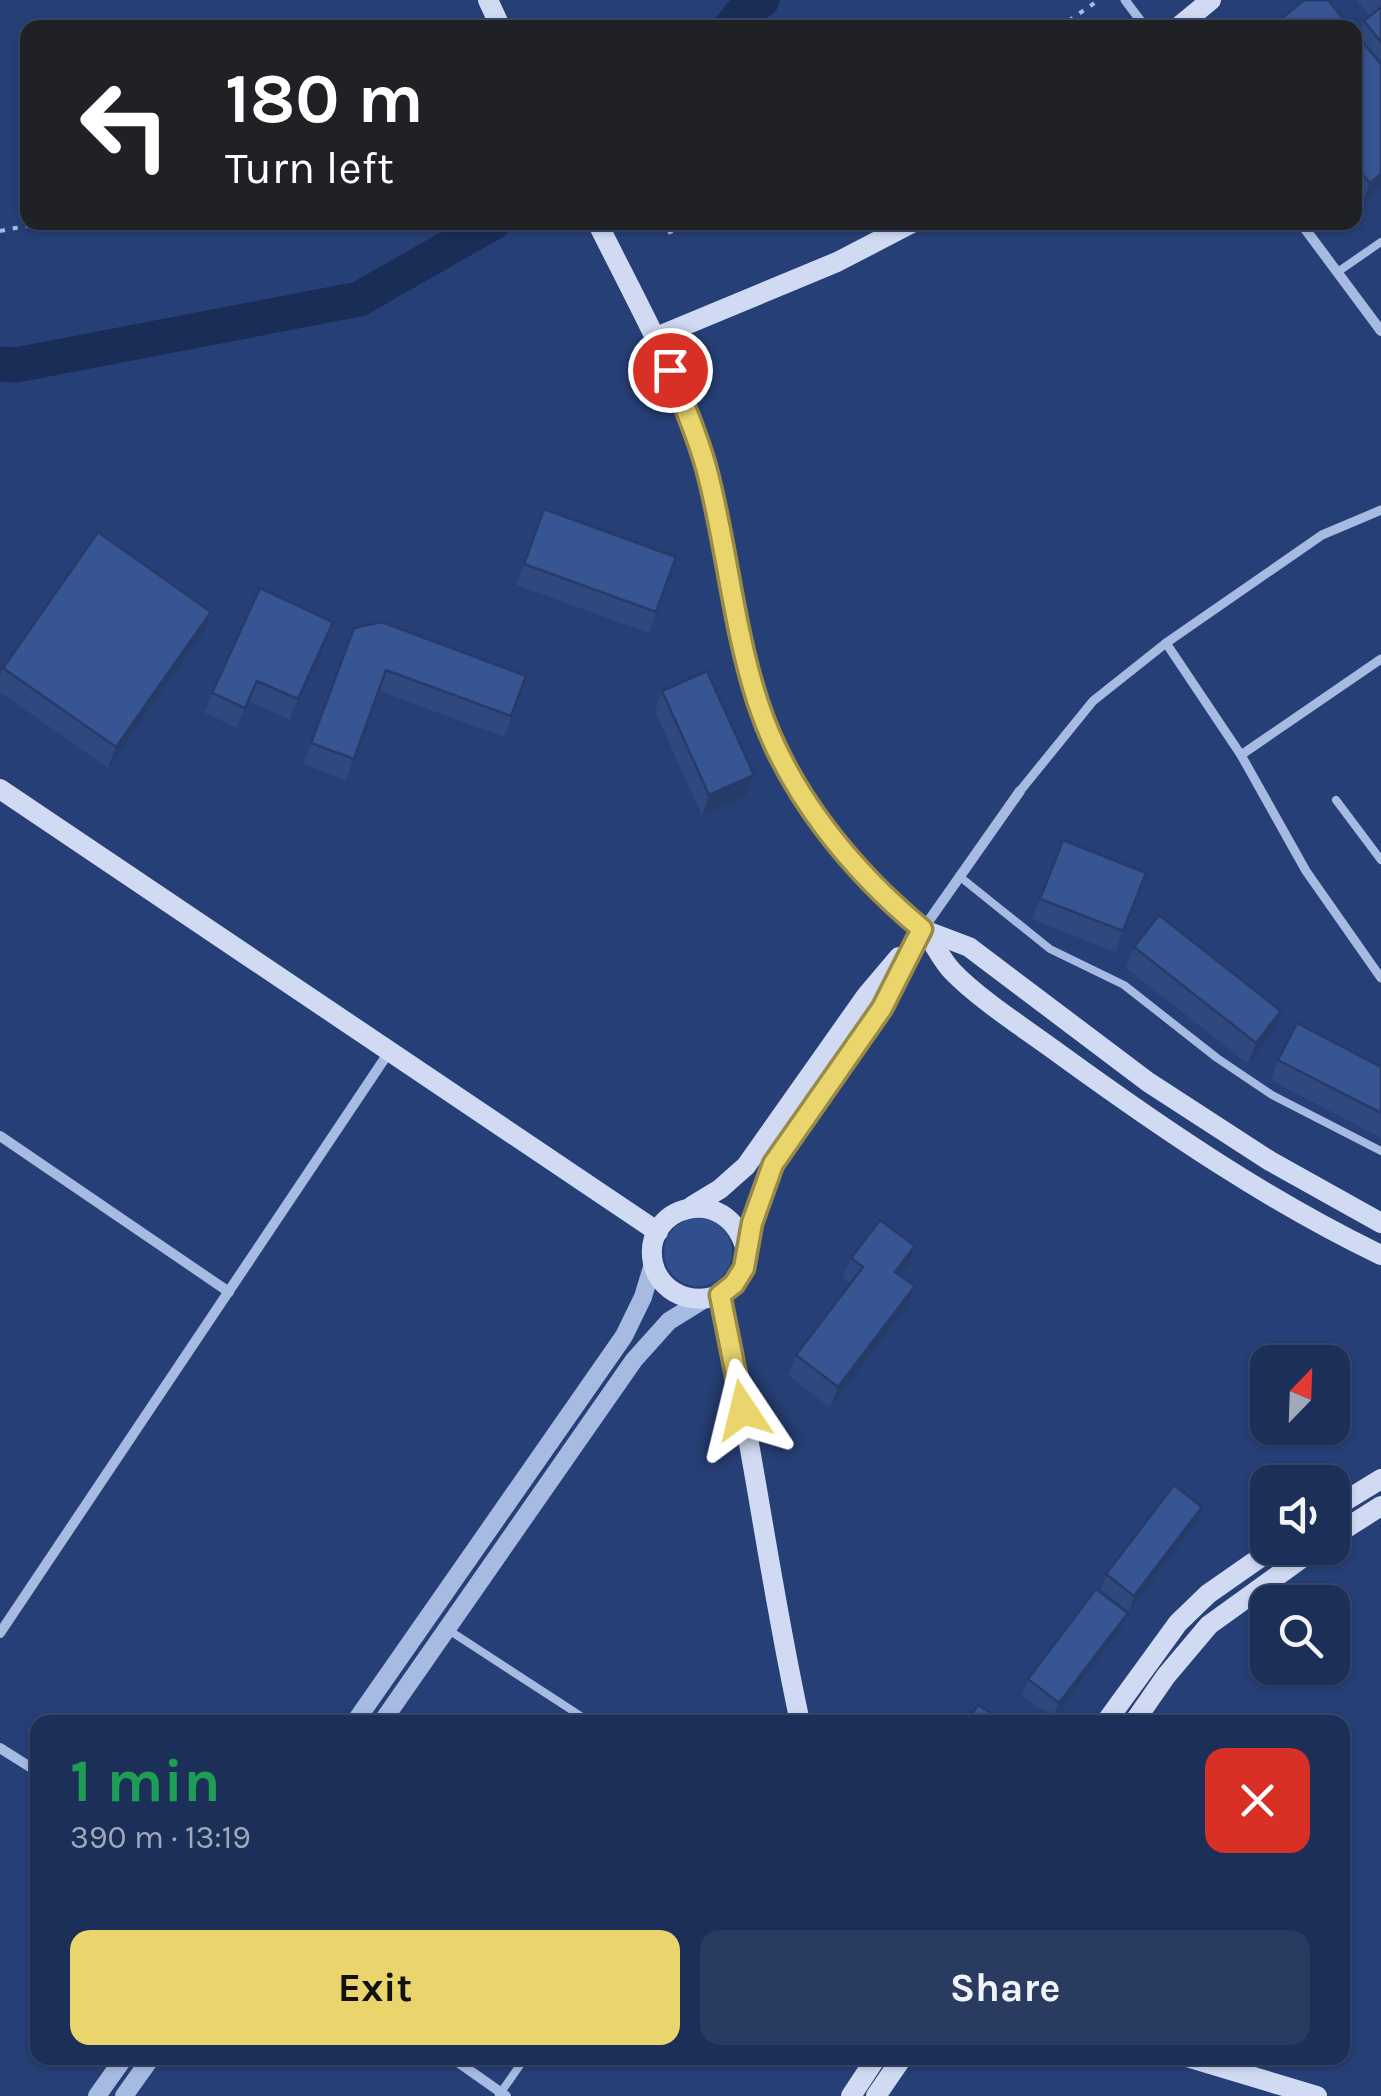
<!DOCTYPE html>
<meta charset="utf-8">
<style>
:root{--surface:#1c2f58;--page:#293b61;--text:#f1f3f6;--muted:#a0a9ba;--line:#3a4a6e;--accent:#ead56d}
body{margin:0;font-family:Karla,sans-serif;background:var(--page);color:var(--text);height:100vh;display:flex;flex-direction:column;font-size:38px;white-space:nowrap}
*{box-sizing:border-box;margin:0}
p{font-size:32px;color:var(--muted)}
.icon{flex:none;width:55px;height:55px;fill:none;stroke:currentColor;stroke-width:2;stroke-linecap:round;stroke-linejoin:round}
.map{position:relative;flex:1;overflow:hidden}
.panel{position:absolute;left:30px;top:1715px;width:1320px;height:350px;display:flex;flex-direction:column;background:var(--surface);border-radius:20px;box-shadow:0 2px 8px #0004,0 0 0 2px var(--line)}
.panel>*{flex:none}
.hud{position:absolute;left:20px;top:20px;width:1342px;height:210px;border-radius:20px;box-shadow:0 2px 8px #0004,0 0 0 2px var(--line);background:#202124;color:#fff;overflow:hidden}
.needle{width:65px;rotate:23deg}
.buttons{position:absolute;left:1250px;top:1345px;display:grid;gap:20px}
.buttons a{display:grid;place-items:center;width:100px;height:100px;border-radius:20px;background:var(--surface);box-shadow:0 2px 8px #0004,0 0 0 2px var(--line);font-size:50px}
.pin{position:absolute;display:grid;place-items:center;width:85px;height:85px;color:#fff;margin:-42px;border:5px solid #fff;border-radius:50%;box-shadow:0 2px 10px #0007}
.me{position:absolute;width:110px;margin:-55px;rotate:350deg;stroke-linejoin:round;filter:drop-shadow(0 0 8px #0008)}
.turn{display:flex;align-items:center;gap:35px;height:210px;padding:0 40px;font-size:45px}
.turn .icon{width:130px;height:130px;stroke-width:2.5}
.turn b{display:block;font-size:70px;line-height:85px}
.round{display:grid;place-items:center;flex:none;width:105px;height:105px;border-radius:20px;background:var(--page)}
.overview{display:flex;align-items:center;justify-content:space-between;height:170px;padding:0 40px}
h1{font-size:60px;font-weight:700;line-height:75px;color:#1e9e55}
.button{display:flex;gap:20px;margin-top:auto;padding:20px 40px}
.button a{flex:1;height:115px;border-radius:20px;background:var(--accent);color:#111;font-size:40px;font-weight:700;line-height:115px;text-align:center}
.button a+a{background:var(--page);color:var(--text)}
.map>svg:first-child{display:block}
.green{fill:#314f8d}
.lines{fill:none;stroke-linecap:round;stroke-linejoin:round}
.river{stroke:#1a2d57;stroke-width:35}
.path{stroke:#a7bbe2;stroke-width:4;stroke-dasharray:5 8;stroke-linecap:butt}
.service{stroke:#a7bbe2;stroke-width:8}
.pedestrian{stroke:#a7bbe2;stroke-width:9}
.minor{stroke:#a7bbe2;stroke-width:10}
.tertiary{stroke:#a7bbe2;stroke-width:18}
.secondary{stroke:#d0dbf3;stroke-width:20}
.wall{fill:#2f487e}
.shaded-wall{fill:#263b67}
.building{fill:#375493;stroke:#263b67;stroke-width:2.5}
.route-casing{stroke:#988a47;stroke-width:25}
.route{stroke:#ead56d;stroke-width:18}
</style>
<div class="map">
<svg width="1381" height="2096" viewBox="0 0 1381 2096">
<rect width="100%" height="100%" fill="#263f76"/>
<circle class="green" cx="698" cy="1252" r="34"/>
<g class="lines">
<g class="river">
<path d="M730,28L742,13L762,0"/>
<path d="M0,364L16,365L359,299L494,222"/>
</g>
<g class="path">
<path d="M1058,28L1099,0"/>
<path d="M0,231L47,222"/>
<path d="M668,233L693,222"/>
</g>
<g class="service">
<path d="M1339,271L1381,242"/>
<path d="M1336,800L1381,860"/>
<path d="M959,876L1050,949L1124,985L1217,1058L1272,1095L1381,1151"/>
<path d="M447,1629L590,1722"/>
<path d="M499,2095L525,2058"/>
</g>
<g class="pedestrian">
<path d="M1125,0L1146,28"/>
<path d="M1166,643L1241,755L1306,871L1381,978"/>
<path d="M1241,755L1381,659"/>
<path d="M1020,791L1093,701L1166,643L1322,535L1381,510"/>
</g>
<g class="minor">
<path d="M1300,222L1381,331"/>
<path d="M923,929L1020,791"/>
<path d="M0,1136L229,1292"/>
<path d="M0,1633L389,1052"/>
<path d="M0,1748L38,1772"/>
<path d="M452,2058L506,2096"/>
</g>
<g class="tertiary">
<path d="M355,1722L624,1336L643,1297L653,1264"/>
<path d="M382,1722L634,1360L669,1321L703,1300"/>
<path d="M97,2096L124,2058"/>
<path d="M124,2096L151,2058"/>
</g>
<g class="secondary">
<path d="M488,0L501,28"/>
<path d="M1177,28L1211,0"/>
<path d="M597,222C636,301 681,379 705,464C732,553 732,649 770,735C795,792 833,846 877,889C892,903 909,915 923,929C934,942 941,960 953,972C980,1000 1030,1032 1061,1055C1163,1129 1267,1200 1381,1255"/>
<path d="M654,338L837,262L914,222"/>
<path d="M0,789L658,1232"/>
<path d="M924,930L969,947L1148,1082L1270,1161L1381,1223"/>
<path d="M692,1206L720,1189L746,1166L866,996L899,957"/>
<path d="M746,1250C727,1180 641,1206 653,1263C661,1298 705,1310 731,1287C748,1272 746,1244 751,1223C756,1204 763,1184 772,1166C799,1114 848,1061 881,1010C897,985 909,956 923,929"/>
<path d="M720,1295C752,1437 769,1581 800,1722"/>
<path d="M1332,1509L1381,1479"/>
<path d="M1332,1537L1381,1506"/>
<path d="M1106,1722L1178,1623L1208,1594L1274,1548"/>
<path d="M1134,1722L1166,1676L1209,1625L1316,1548"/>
<path d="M1190,2058L1317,2096"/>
<path d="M851,2096L876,2058"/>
<path d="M876,2096L902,2058"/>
</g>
</g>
<g class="wall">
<path d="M1357,0H1381V188L1362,204L1355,195V33L1358,36L1364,21L1370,16Z"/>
<path d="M544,509L676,557L649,633L516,585Z"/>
<path d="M354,628L526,676L504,737L379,691L346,780L303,764Z"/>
<path d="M204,632L108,768L0,692V676L3,668Z"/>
<path d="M326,643L290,720L250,702L237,728L205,713L212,693Z"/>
<path d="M662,691L746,796L702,816L655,711Z"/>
<path d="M1063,840L1146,873L1115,952L1032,919Z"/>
<path d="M1134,947L1281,1011L1273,1032L1248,1064L1126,968Z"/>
<path d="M1278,1060L1381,1067V1138L1271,1080Z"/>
<path d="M915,1246L907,1267L901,1276L915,1286L907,1307L830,1408L788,1375L796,1355L850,1283L843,1278L851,1258Z"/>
<path d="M1197,1522L1129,1612L1101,1590L1106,1574Z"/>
<path d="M1122,1628L1053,1718L1022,1695L1028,1679Z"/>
</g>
<g class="shaded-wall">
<path d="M1381,174V188L1362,204L1370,183Z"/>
<path d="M211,612L204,632L108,768L116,747Z"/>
<path d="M333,622L326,643L290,720L298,699Z"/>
<path d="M257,681L250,702L237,728L245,708Z"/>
<path d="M754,775L746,796L702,816L709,795Z"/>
<path d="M1281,1011L1273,1032L1248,1064L1256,1043Z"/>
<path d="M915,1246L907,1267L888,1292L895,1272Z"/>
<path d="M915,1286L907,1307L830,1408L838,1387Z"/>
<path d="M1202,1507L1197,1522L1129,1612L1134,1596Z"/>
<path d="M1128,1613L1122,1628L1053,1718L1059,1703Z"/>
</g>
<g class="building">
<path d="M1304,0H1328L1351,28H1270Z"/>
<path d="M1381,7V42L1364,21Z"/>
<path d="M1355,33L1381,64V174L1370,183L1355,165Z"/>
<path d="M544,509L676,557L656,612L524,564Z"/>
<path d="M98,532L211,612L116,747L3,668Z"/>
<path d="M260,588L333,622L298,699L257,681L245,708L212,693Z"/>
<path d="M382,622L526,676L511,716L386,670L354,759L311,743L354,628Z"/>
<path d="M707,671L754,775L709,795L662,691Z"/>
<path d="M1063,840L1146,873L1123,931L1040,899Z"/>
<path d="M1159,915L1281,1011L1256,1043L1134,947Z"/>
<path d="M1297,1023L1381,1067V1113L1278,1060Z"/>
<path d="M880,1220L915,1246L895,1272L915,1286L838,1387L796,1355L863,1267L851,1258Z"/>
<path d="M1174,1485L1202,1507L1134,1596L1106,1574Z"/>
<path d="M1096,1589L1128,1613L1059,1703L1028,1679Z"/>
<path d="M978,1705L1003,1721L1002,1722H966Z"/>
</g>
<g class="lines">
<defs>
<path id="route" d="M670,370C683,403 698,436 707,471C727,547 733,627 758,703C787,792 851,870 922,929L882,1008L773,1164L752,1223L744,1268L734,1284L720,1295L743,1410"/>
</defs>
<use href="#route" class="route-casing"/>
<use href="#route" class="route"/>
</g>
</svg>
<div class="buttons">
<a><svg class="needle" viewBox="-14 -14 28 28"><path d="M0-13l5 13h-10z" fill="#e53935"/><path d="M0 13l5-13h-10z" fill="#a0a9ba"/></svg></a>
<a><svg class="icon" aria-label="sound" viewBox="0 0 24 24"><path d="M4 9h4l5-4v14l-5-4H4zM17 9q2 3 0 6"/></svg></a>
<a><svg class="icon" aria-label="search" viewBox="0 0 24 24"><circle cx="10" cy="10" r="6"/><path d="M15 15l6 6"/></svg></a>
</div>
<div class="pin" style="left:670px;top:370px;background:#d93025"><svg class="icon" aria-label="arrive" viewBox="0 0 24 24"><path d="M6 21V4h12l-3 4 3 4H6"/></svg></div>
<svg class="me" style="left:743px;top:1410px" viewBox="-20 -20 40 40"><path d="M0-17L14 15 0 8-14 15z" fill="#ead56d" stroke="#fff" stroke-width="4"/></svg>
<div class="hud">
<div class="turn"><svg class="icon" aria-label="left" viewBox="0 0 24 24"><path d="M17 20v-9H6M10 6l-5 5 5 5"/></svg><div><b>180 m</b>Turn left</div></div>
</div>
<section class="panel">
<div class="overview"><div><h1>1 min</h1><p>390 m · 13:19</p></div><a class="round" style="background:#d93025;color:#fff"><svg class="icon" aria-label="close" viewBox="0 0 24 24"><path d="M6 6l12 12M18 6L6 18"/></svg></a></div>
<div class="button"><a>Exit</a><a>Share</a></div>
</section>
</div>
